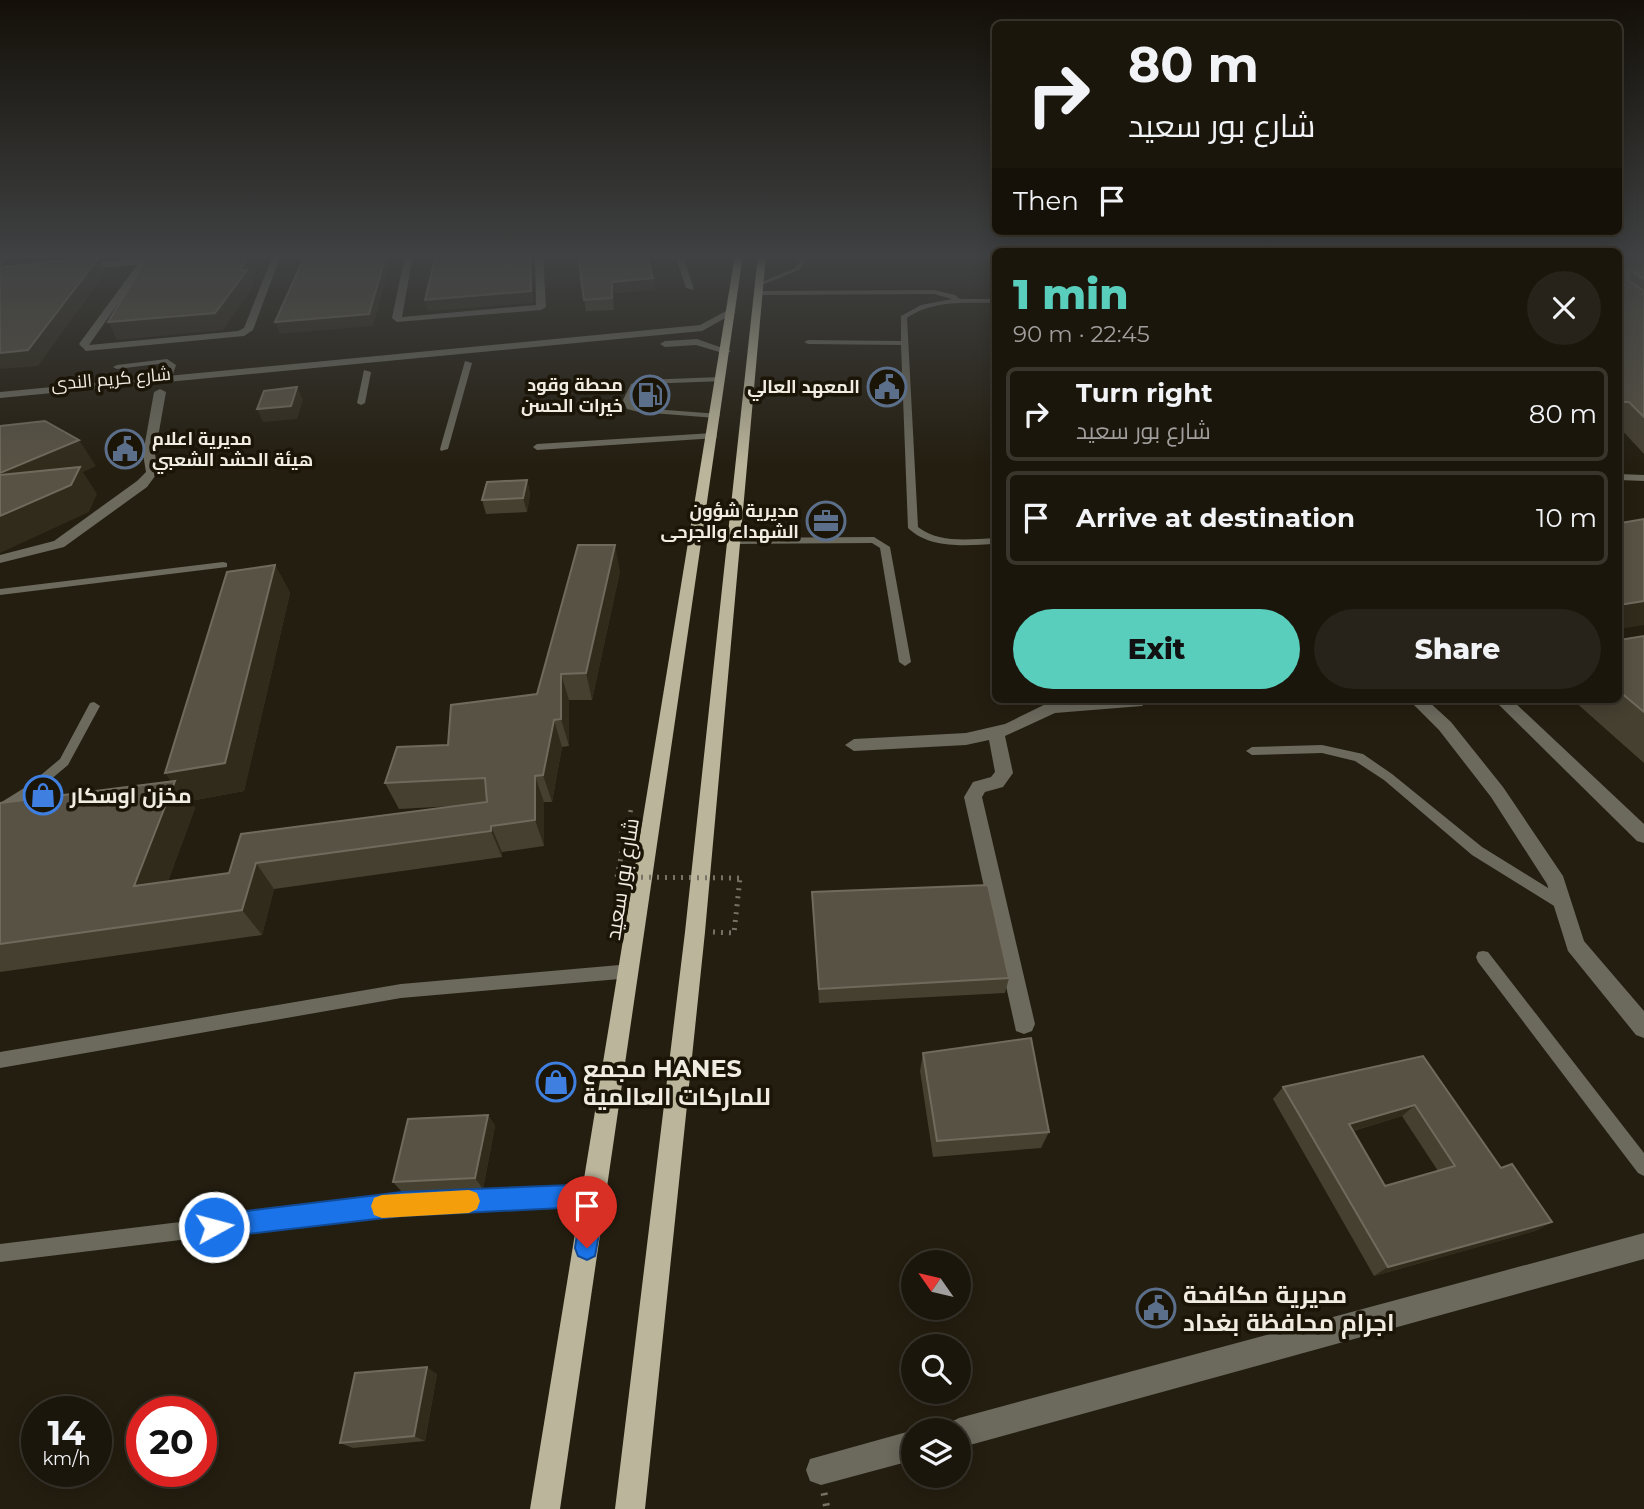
<!DOCTYPE html>
<meta charset="utf-8">
<style>
:root{--surface:#1b160c;--page:#28231a;--text:#f1f3f6;--muted:#a09f9d;--line:#39352d;--accent:#5acebd}
body{margin:0;font-family:Montserrat,Cairo,sans-serif;background:var(--page);color:var(--text);height:100vh;display:flex;flex-direction:column;font-size:26px;white-space:nowrap}
*{box-sizing:border-box;margin:0}
p{font-size:23px;color:var(--muted)}
.icon{flex:none;width:38px;height:38px;fill:none;stroke:currentColor;stroke-width:2;stroke-linecap:round;stroke-linejoin:round}
.map{position:relative;flex:1;overflow:hidden}
.side{position:absolute;left:992px;top:248px;width:630px;height:455px;display:flex;flex-direction:column;background:var(--surface);border-radius:10px;box-shadow:0 4px 18px #0003,0 0 0 2px var(--line)}
.side>*{flex:none}
.banner{position:absolute;left:992px;top:21px;width:630px;height:214px;border-radius:10px;box-shadow:0 4px 18px #0003,0 0 0 2px var(--line);background:#1b160c;color:var(--text);overflow:hidden}
.needle{width:46px;rotate:304deg}
.buttons{position:absolute;left:901px;top:1250px;display:grid;gap:14px}
.buttons a{display:grid;place-items:center;width:70px;height:70px;border-radius:50%;background:var(--surface);box-shadow:0 4px 18px #0003,0 0 0 2px var(--line);font-size:35px}
.speed{position:absolute;left:21px;top:1396px;display:flex;gap:14px;font-size:35px;font-weight:700;text-align:center}
.speed>*{display:grid;place-content:center;width:91px;height:91px;border-radius:50%;background:var(--surface);box-shadow:0 4px 18px #0003,0 0 0 2px var(--line);line-height:1}
.speed small{font-size:18px;font-weight:400}
.speed .limit{border:10px solid #d22;background:#fff;color:#111}
.pin{position:absolute;display:grid;place-items:center;width:60px;height:60px;color:#fff;margin:-72px -30px;border-radius:50% 50% 50% 0;rotate:-45deg;box-shadow:0 0 7px #0007}
.pin .icon{rotate:45deg}
.me{position:absolute;width:77px;margin:-38px;rotate:83deg;stroke-linejoin:round;filter:drop-shadow(0 0 5px #0008)}
.turn{display:flex;align-items:center;gap:24px;height:147px;padding:0 21px;font-size:32px}
.turn .icon{width:91px;height:91px;stroke-width:2.5}
.turn b{display:block;font-size:49px;line-height:60px}
.then{display:flex;align-items:center;height:66px;padding:0 21px;background:#0003;gap:14px;font-size:26px}
.round{display:grid;place-items:center;flex:none;width:74px;height:74px;border-radius:37px;background:var(--page)}
.head{display:flex;align-items:center;justify-content:space-between;height:119px;padding:0 21px}
h1{font-size:42px;font-weight:800;line-height:52px;color:var(--accent)}
.button{display:flex;gap:14px;margin-top:auto;padding:14px 21px}
.button a{flex:1;height:80px;border-radius:42px;background:var(--accent);color:#111;font-size:28px;font-weight:800;line-height:80px;text-align:center}
.button a+a{background:var(--page);color:var(--text)}
ul{padding:0;list-style:none}
li{display:flex;align-items:center;gap:21px;height:94px;margin:0 14px 10px;padding:0 7px;border:4px solid var(--line);border-radius:10px}
li div{flex:1}
li b{display:block;font-size:26px}
li em{font-style:normal}
.map>svg:first-child{display:block}
.education{fill:#322119}
.lines{fill:none;stroke-linecap:round;stroke-linejoin:round}
.path-far2{stroke:#777265;stroke-width:4.5;stroke-dasharray:2 5;stroke-linecap:butt}
.path-far1{stroke:#777265;stroke-width:5;stroke-dasharray:2 6;stroke-linecap:butt}
.path{stroke:#777265;stroke-width:7;stroke-dasharray:2.5 8;stroke-linecap:butt}
.lane{fill:#6c6a5d;fill-rule:evenodd}
.street{fill:#6c6a5d;fill-rule:evenodd}
.primary{fill:#bbb69b;fill-rule:evenodd}
.path-bridge{stroke:#777265;stroke-width:5;stroke-dasharray:2 6;stroke-linecap:butt}
.wall{fill:#464031;fill-rule:evenodd}
.shaded-wall{fill:#312b1c}
.building{fill:#585244;stroke:#706a5d;stroke-width:2;fill-rule:evenodd}
.route{fill:#1a73e8;stroke:#114b97;stroke-width:2}
.slow{fill:#f59e0b}
.labels{text-anchor:middle;dominant-baseline:central;stroke-width:7;stroke-linejoin:round;paint-order:stroke}
.far-street-label{font-size:18px;fill:#f0ece2;stroke:#1b1507}
.far-poi-label{font-size:18px;font-weight:bold;fill:#f0ece2;stroke:#1b1507;text-anchor:end}
.poi-label{font-size:21px;font-weight:bold;fill:#f0ece2;stroke:#1b1507;text-anchor:start}
.street-label{font-size:21px;fill:#f0ece2;stroke:#1b1507}
.near-poi-label{font-size:24px;font-weight:bold;fill:#f0ece2;stroke:#1b1507;text-anchor:start}
</style>
<div class="map">
<svg width="1644" height="1509" viewBox="0 0 1644 1509">
<rect width="100%" height="100%" fill="#241e10"/>
<path class="education" d="M32,255H144L23,264Z"/>
<g class="lines">
<path class="path-far2" d="M629,819L631,809"/>
<g class="path-far1">
<path d="M617,877L629,817"/>
<path d="M713,932L734,933L740,878"/>
</g>
<path class="path" d="M824,1493L827,1509"/>
<g class="lane">
<path d="M804,255H810L799,270L762,285L757,284L795,268Z"/>
<path d="M934,290L955,295L960,299H996V303C965,303 933,300 907,318L918,527C940,544 970,539 996,538V544C967,545 931,550 908,528L901,345L808,344L804,342L808,340L901,341V316L921,305L952,299L934,294L760,295L757,293L760,291Z"/>
<path d="M167,359L176,365L171,380L167,382L163,380L168,366L165,363L117,369L113,367L117,365Z"/>
<path d="M465,361L472,363L448,449L441,451L440,449Z"/>
<path d="M364,370L371,372L365,403L361,405L357,403Z"/>
<path d="M721,377H724V381L644,384L637,387L631,400L633,405L640,408L719,414L720,416L716,418L639,412L627,409L623,400L631,384L643,380Z"/>
<path d="M713,433L717,436L716,438L537,450L533,447L537,444Z"/>
<path d="M1619,474L1644,475V481L1619,480Z"/>
<path d="M874,537L890,547L911,662L905,666L899,662L880,548L872,543L734,544L729,541L734,538Z"/>
<path d="M223,562L227,563V567L0,595V589Z"/>
<path d="M94,702L100,706L68,765L37,791L0,814V803L29,785L60,759L90,703Z"/>
<path d="M1322,745L1363,754L1392,774L1482,847L1569,901L1571,905L1569,909L1564,911L1559,909L1472,855L1384,780L1355,761L1322,753L1252,755L1246,751L1252,747Z"/>
<path d="M1483,951L1488,952L1644,1153V1176L1638,1173L1478,962L1476,957L1478,952Z"/>
<path d="M631,964L636,966L638,971L636,976L631,978L401,998L0,1068V1052L401,984Z"/>
<path d="M595,1186L601,1189L604,1195L601,1201L595,1204L402,1213L0,1262V1244L402,1195Z"/>
</g>
<g class="street">
<path d="M2,255H11L0,266V258Z"/>
<path d="M273,255H281L253,330L244,336L86,351L79,344L137,265L80,269L77,264L144,258L154,261L146,264L89,345L238,331L244,328Z"/>
<path d="M405,255H413L402,317L536,305L535,255H543L546,307L541,310L397,322L392,318Z"/>
<path d="M675,255H683L694,290L686,288Z"/>
<path d="M728,310L736,312L702,331L0,398V392L700,325Z"/>
<path d="M697,339L731,351L726,354L696,345L665,347L660,344L665,341Z"/>
<path d="M160,389L166,392L155,454L158,472L147,487L64,547L0,563V555L54,541L137,481L146,472L143,454L154,392Z"/>
<path d="M1150,700L1142,706L1055,713L1005,736L1013,773L1003,787L985,792L982,797L1035,1024L1032,1031L1024,1034L1016,1031L964,797L973,782L991,777L995,772L989,740L966,745L854,751L845,745L854,739L966,733L1005,724L1052,701Z"/>
<path d="M1409,700H1427L1451,722L1503,787L1563,876L1584,941L1644,1011V1038L1636,1035L1568,951L1547,884L1491,797L1439,730Z"/>
<path d="M1494,700H1512L1644,824V843L1637,841Z"/>
<path d="M1644,1233V1259L959,1448V1430H946L949,1423L959,1418Z"/>
<path d="M914,1430V1460L821,1485L810,1481L806,1470L810,1459Z"/>
</g>
<g class="primary">
<path d="M735,255H743L560,1509H530Z"/>
<path d="M758,255H766L705,932L645,1509H615L685,932Z"/>
</g>
<path class="path-bridge" d="M617,877L740,878"/>
</g>
<g class="wall">
<path d="M578,255L653,278L655,290L614,293V310L586,311Z"/>
<path d="M1619,255H1644V454L1619,427Z"/>
<path d="M527,480L530,494L527,512L486,514L482,500Z"/>
<path d="M275,565L290,593L244,791L190,801L195,808L168,881L229,873L241,834L454,806L399,809L385,783L448,745L537,694L620,571L592,700H569V746L562,747L552,802H544V846L502,852V857L274,889L262,935L0,972V803L172,782Z"/>
<path d="M1644,636V763L1573,700H1619V640Z"/>
<path d="M812,892L1009,978L1005,993L819,1003Z"/>
<path d="M923,1053L1049,1132L1041,1148L933,1157L920,1071Z"/>
<path d="M1423,1056L1501,1168L1552,1222L1535,1231L1374,1276L1273,1099L1283,1087ZM1402,1116L1438,1171L1385,1186L1353,1131Z"/>
<path d="M488,1115L495,1126L483,1189L402,1192L393,1182Z"/>
<path d="M437,1374L425,1441L353,1448L340,1443Z"/>
</g>
<g class="shaded-wall">
<path d="M248,255H257L260,262L251,279L254,286L223,330L117,340L108,322L240,271Z"/>
<path d="M386,255H393L373,326L280,334L275,322Z"/>
<path d="M530,255H532L533,303L428,311L425,300Z"/>
<path d="M99,257L106,272L38,366L0,369V353Z"/>
<path d="M653,278L655,290L614,293V310L612,298V282Z"/>
<path d="M297,387L303,400L297,419L263,422L257,409Z"/>
<path d="M79,440L96,466L83,472L97,494L89,512L0,553V473Z"/>
<path d="M527,480L530,494L527,512L523,498Z"/>
<path d="M615,545L620,571L592,700L586,673Z"/>
<path d="M275,565L290,593L244,791L190,801L195,808L157,911L134,886L174,785L165,773Z"/>
<path d="M1644,601V625L1619,629V605Z"/>
<path d="M561,674L569,700V746L561,719Z"/>
<path d="M554,720L562,747L552,802L543,775Z"/>
<path d="M535,776L544,802V846L535,820Z"/>
<path d="M491,826L502,852V857L491,831Z"/>
<path d="M256,863L274,889L262,935L242,910Z"/>
<path d="M1415,1105L1402,1116L1338,1135L1349,1124Z"/>
<path d="M488,1115L495,1126L483,1189L475,1178Z"/>
<path d="M1552,1222L1535,1231L1374,1276L1388,1267Z"/>
<path d="M427,1367L437,1374L425,1441L414,1436Z"/>
</g>
<g class="building">
<path d="M149,255H248L240,271L247,270L215,313L108,322Z"/>
<path d="M305,255H386L369,314L275,322Z"/>
<path d="M436,255H530L531,291L425,300Z"/>
<path d="M578,255H647L653,278L612,282V298L584,300Z"/>
<path d="M1619,255H1644V279L1628,269L1629,281L1644,291V417L1629,402H1619Z"/>
<path d="M99,257L28,350L0,353V269L2,267Z"/>
<path d="M297,387L291,406L257,409L264,391Z"/>
<path d="M45,421L79,440L0,473V426Z"/>
<path d="M80,467L71,485L0,516V475Z"/>
<path d="M527,480L523,498L482,500L487,482Z"/>
<path d="M1644,519V601L1619,605V522L1621,523Z"/>
<path d="M578,545H615L586,673L561,674V719L554,720L543,775L535,776V820L491,826V831L256,863L242,910L0,944V803L175,781L134,886L229,873L241,834L487,802L485,778L385,783L397,747L448,745L451,705L537,694Z"/>
<path d="M275,565L225,763L165,773L227,572Z"/>
<path d="M1644,636V712L1619,691V640Z"/>
<path d="M988,885L1009,978L819,989L812,892Z"/>
<path d="M1031,1038L1049,1132L937,1141L923,1053Z"/>
<path d="M1423,1056L1501,1168L1512,1164L1552,1222L1388,1267L1283,1087ZM1415,1105L1455,1166L1385,1186L1349,1124Z"/>
<path d="M488,1115L475,1178L393,1182L408,1119Z"/>
<path d="M427,1367L414,1436L340,1443L355,1373Z"/>
</g>
<linearGradient id="sky" x2="0" y2="1"><stop stop-color="#141009"/><stop offset="0.55" stop-color="#3f4142"/><stop offset="1" stop-color="#3f4142" stop-opacity="0"/></linearGradient>
<rect width="1644" height="466" fill="url(#sky)"/>
<path class="route" d="M595,1184L603,1187L606,1195L595,1256L587,1260L578,1256L575,1248L581,1207L402,1216L214,1238L206,1235L203,1227L206,1218L214,1215L402,1192Z"/>
<path class="slow" d="M469,1190L477,1193L480,1201L477,1209L469,1213L382,1218L374,1215L371,1206L374,1198L382,1195Z"/>
<defs>
<symbol id="civic-ring" viewBox="-11 -11 22 22"><circle r="9.5" fill="#1b1507" stroke="#5c6f8a" stroke-width="1.5"/><path d="M-.6-6.5H3V-4.5H.6V-3L4-1V1h2V6H-6V1h2V-1L-.6-3ZM-1.2 2.5V6h2.4V2.5Z" fill="#5c6f8a"/></symbol>
<symbol id="fuel-ring" viewBox="-11 -11 22 22"><circle r="9.5" fill="#1b1507" stroke="#5c6f8a" stroke-width="1.5"/><path d="M-5.5-6h7V0h2V4h1.3V-2.5L3-4.5l.8-.8L6-3V5H2.5V1h-1V6h-7ZM-4.2-4.7v3.2H.2V-4.7Z" fill="#5c6f8a"/></symbol>
<symbol id="office-ring" viewBox="-11 -11 22 22"><circle r="9.5" fill="#1b1507" stroke="#5c6f8a" stroke-width="1.5"/><path d="M-6-3h4V-5.5h4V-3h4V5H-6ZM-1-4.5V-3h2v-1.5ZM-6 0V1H6V0Z" fill="#5c6f8a"/></symbol>
<symbol id="shop-ring" viewBox="-11 -11 22 22"><circle r="9.5" fill="#1b1507" stroke="#3f7fe0" stroke-width="1.5"/><path d="M-5-2.5h2.3a2.7 3.5 0 0 1 5.4 0H5L5.5 6h-11ZM-1.5-2.5h3a1.5 2.3 0 0 0-3 0Z" fill="#3f7fe0"/></symbol>
</defs>
<g fill-rule="evenodd">
<use href="#civic-ring" x="865" y="365" width="44" height="44"/>
<use href="#fuel-ring" x="628" y="373" width="44" height="44"/>
<use href="#civic-ring" x="103" y="427" width="44" height="44"/>
<use href="#office-ring" x="804" y="499" width="44" height="44"/>
<use href="#shop-ring" x="21" y="773" width="44" height="44"/>
<use href="#shop-ring" x="534" y="1060" width="44" height="44"/>
<use href="#civic-ring" x="1134" y="1286" width="44" height="44"/>
</g>
<g class="labels">
<g class="far-street-label">
<text transform="translate(111 379) rotate(-5)">شارع كريم الندى</text>
</g>
<g class="far-poi-label">
<text x="623" y="385">محطة وقود<tspan x="623" dy="21">خيرات الحسن</tspan></text>
<text x="860" y="387">المعهد العالي</text>
<text x="152" y="439" text-anchor="start">مديرية اعلام<tspan x="152" dy="21">هيئة الحشد الشعبي</tspan></text>
<text x="799" y="511">مديرية شؤون<tspan x="799" dy="21">الشهداء والجرحى</tspan></text>
</g>
<g class="poi-label">
<text x="70" y="795">مخزن اوسكار</text>
</g>
<g class="street-label">
<text transform="translate(622 879) rotate(-81)">شارع بور سعيد</text>
</g>
<g class="near-poi-label">
<text x="583" y="1068">مجمع HANES<tspan x="583" dy="28">للماركات العالمية</tspan></text>
<text x="1183" y="1294">مديرية مكافحة<tspan x="1183" dy="28">اجرام محافظة بغداد</tspan></text>
</g>
</g>
</svg>
<div class="buttons">
<a><svg class="needle" viewBox="-14 -14 28 28"><path d="M0-13l5 13h-10z" fill="#e53935"/><path d="M0 13l5-13h-10z" fill="#a09f9d"/></svg></a>
<a><svg class="icon" aria-label="search" viewBox="0 0 24 24"><circle cx="10" cy="10" r="6"/><path d="M15 15l6 6"/></svg></a>
<a><svg class="icon" aria-label="layers" viewBox="0 0 24 24"><path d="M12 4l9 5-9 5-9-5zM3 14l9 5 9-5"/></svg></a>
</div>
<div class="speed"><div>14<small>km/h</small></div><div class="limit">20</div></div>
<div class="pin" style="left:587px;top:1248px;background:#d93025"><svg class="icon" aria-label="arrive" viewBox="0 0 24 24"><path d="M6 21V4h12l-3 4 3 4H6"/></svg></div>
<svg class="me" style="left:214px;top:1227px" viewBox="-20 -20 40 40"><circle r="17" fill="#1a73e8" stroke="#fff" stroke-width="3"/><path d="M0-11L8 9 0 5-8 9z" fill="#fff"/></svg>
<div class="banner">
<div class="turn"><svg class="icon" aria-label="right" viewBox="0 0 24 24"><path d="M7 20v-9h11M14 6l5 5-5 5"/></svg><div><b>80 m</b>شارع بور سعيد</div></div>
<div class="then">Then<svg class="icon" aria-label="arrive" viewBox="0 0 24 24"><path d="M6 21V4h12l-3 4 3 4H6"/></svg></div>
</div>
<section class="side">
<div class="head"><div><h1>1 min</h1><p>90 m · 22:45</p></div><a class="round"><svg class="icon" aria-label="close" viewBox="0 0 24 24"><path d="M6 6l12 12M18 6L6 18"/></svg></a></div>
<ul>
<li><svg class="icon" aria-label="right" viewBox="0 0 24 24"><path d="M7 20v-9h11M14 6l5 5-5 5"/></svg><div><b>Turn right</b><p>شارع بور سعيد</p></div><em>80 m</em></li>
<li><svg class="icon" aria-label="arrive" viewBox="0 0 24 24"><path d="M6 21V4h12l-3 4 3 4H6"/></svg><div><b>Arrive at destination</b></div><em>10 m</em></li>
</ul>
<div class="button"><a>Exit</a><a>Share</a></div>
</section>
</div>
